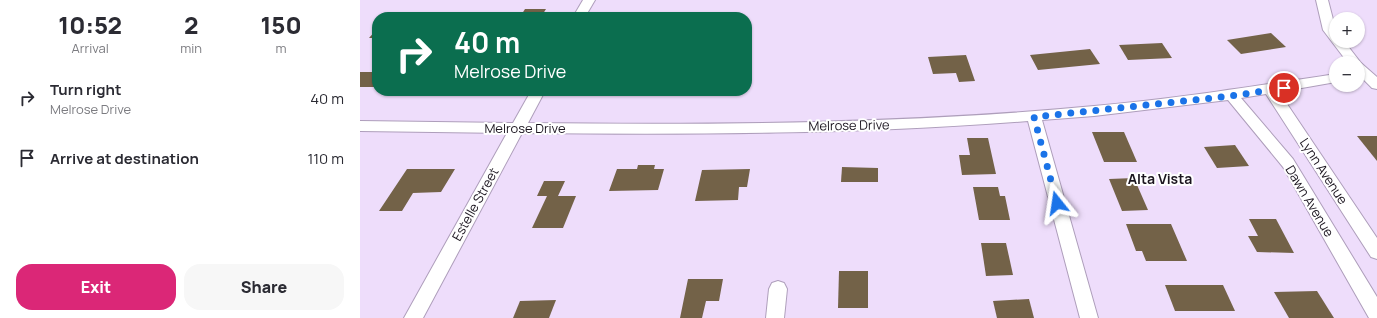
<!DOCTYPE html>
<meta charset="utf-8">
<style>
:root{--surface:#fff;--page:#f7f7f7;--text:#2b2b33;--muted:#7c7c81;--accent:#db2777}
body{margin:0;font-family:Manrope,sans-serif;background:var(--page);color:var(--text);height:100vh;display:flex;flex-direction:column;font-size:15px;white-space:nowrap}
*{box-sizing:border-box;margin:0}
p{font-size:13px;color:var(--muted)}
.icon{flex:none;width:22px;height:22px;fill:none;stroke:currentColor;stroke-width:2;stroke-linecap:round;stroke-linejoin:round}
.map{position:relative;flex:1;overflow:hidden}
.sheet{display:flex;flex-direction:column;background:var(--surface);width:360px}
.sheet>*{flex:none}
.guide{position:absolute;left:12px;top:12px;width:380px;height:84px;border-radius:16px;box-shadow:0 1px 3px #0004;background:#0b6e4f;color:#fff;overflow:hidden}
.fabs{position:absolute;left:969px;top:12px;display:grid;gap:8px}
.fabs a{display:grid;place-items:center;width:36px;height:36px;border-radius:50%;background:var(--surface);box-shadow:0 1px 3px #0004;font-size:20px}
.pin{position:absolute;display:grid;place-items:center;width:34px;height:34px;color:#fff;margin:-17px;border:2px solid #fff;border-radius:50%;box-shadow:0 1px 4px #0007}
.me{position:absolute;width:44px;margin:-22px;rotate:345deg;stroke-linejoin:round;filter:drop-shadow(0 0 3px #0008)}
.turn{display:flex;align-items:center;gap:14px;height:84px;padding:0 16px;font-size:18px}
.turn .icon{width:52px;height:52px;stroke-width:2.5}
.turn b{display:block;font-size:28px;line-height:34px}
.eta{display:flex;justify-content:space-evenly;align-items:center;height:68px;text-align:center}
.eta b{font-size:24px;font-weight:800;line-height:28px}
.primary-button{display:flex;gap:8px;margin-top:auto;padding:8px 16px}
.primary-button a{flex:1;height:46px;border-radius:16px;background:var(--accent);color:#fff;font-size:16px;font-weight:800;line-height:46px;text-align:center}
.primary-button a+a{background:var(--page);color:var(--text)}
ul{padding:0;list-style:none}
li{display:flex;align-items:center;gap:12px;height:60px;padding:0 16px}
li div{flex:1}
li b{display:block;font-size:15px}
li em{font-style:normal}
main{display:flex;flex:1;min-height:0}
.map>svg:first-child{display:block}
.building{fill:#736248}
.lines{fill:none;stroke-linecap:round;stroke-linejoin:round}
.minor-casing{stroke:#ae9ebb;stroke-width:2}
.minor{fill:#fff;fill-rule:evenodd}
.route{stroke:#1a73e8;stroke-width:7;stroke-dasharray:0 12.6}
.labels{text-anchor:middle;dominant-baseline:central;stroke-width:4;stroke-linejoin:round;paint-order:stroke}
.street-label{font-size:13px;fill:#1b151f;stroke:#fff}
.neighbourhood-label{font-size:14px;font-weight:bold;fill:#1b151f;stroke:#fff}
</style>
<main>
<section class="sheet">
<div class="eta">
<div><b>10:52</b><p>Arrival</p></div>
<div><b>2</b><p>min</p></div>
<div><b>150</b><p>m</p></div>
</div>
<ul>
<li><svg class="icon" aria-label="right" viewBox="0 0 24 24"><path d="M7 20v-9h11M14 6l5 5-5 5"/></svg><div><b>Turn right</b><p>Melrose Drive</p></div><em>40 m</em></li>
<li><svg class="icon" aria-label="arrive" viewBox="0 0 24 24"><path d="M6 21V4h12l-3 4 3 4H6"/></svg><div><b>Arrive at destination</b></div><em>110 m</em></li>
</ul>
<div class="primary-button"><a>Exit</a><a>Share</a></div>
</section>
<div class="map">
<svg width="1017" height="318" viewBox="0 0 1017 318">
<rect width="100%" height="100%" fill="#eeddfb"/>
<g class="building">
<path d="M165,9H186L181,17H160Z"/>
<path d="M17,29V38H9Z"/>
<path d="M911,33L926,47L881,54L867,40Z"/>
<path d="M802,43L812,58L768,60L759,45Z"/>
<path d="M730,49L740,64L678,70L670,55Z"/>
<path d="M606,55L615,81L599,82L596,73L573,74L568,57Z"/>
<rect x="0" y="72" width="17" height="15"/>
<path d="M732,132H764L777,162H744Z"/>
<path d="M997,136H1017V161Z"/>
<path d="M607,138H628L636,174L602,175L599,155H610Z"/>
<path d="M875,145L889,166L857,168L844,147Z"/>
<path d="M278,165H295L294,169H304L298,190L249,191L257,169H277Z"/>
<path d="M482,167L518,168V182H481Z"/>
<path d="M47,169H95L81,192L53,193L42,211H19Z"/>
<path d="M390,169L387,187H379L378,200L335,201L342,170Z"/>
<path d="M774,178L788,210L762,211L749,179Z"/>
<path d="M184,181H205L198,196H216L203,228H172L187,196H177Z"/>
<path d="M613,187H638L640,196H645L650,220H619Z"/>
<path d="M889,219H916L934,253L897,252L888,236H898Z"/>
<path d="M766,224H811L827,261H786L782,251H776Z"/>
<path d="M621,243H646L653,275L626,276Z"/>
<path d="M479,271H508V308H478Z"/>
<path d="M328,279H363L359,301H346L342,318H320Z"/>
<path d="M805,285H863L875,311H815Z"/>
<path d="M957,291L974,318H929L914,292Z"/>
<path d="M669,299L674,318H637L633,301Z"/>
<path d="M196,300L189,318H153L160,301Z"/>
</g>
<g class="lines">
<defs>
<g id="minor">
<path d="M223,0H235L225,17H213Z"/>
<path d="M956,0H968L976,31V41H984L1001,63L1017,77V89L1012,88L998,74V63H988L963,30Z"/>
<path d="M976,74V82L919,92L1017,238V259L1011,257L906,94L881,98L933,159L1017,297V318H1009L923,167L868,100L734,116L682,120L738,318H720L668,121C500,134 331,135 162,133L63,318H44L147,133L0,131V121L153,123L171,91H185L168,123C356,125 546,124 734,106C815,99 895,86 976,74Z"/>
<path d="M418,281L424,283L427,289L424,318H406L409,289L412,283Z"/>
</g>
</defs>
<use href="#minor" class="minor-casing"/>
<use href="#minor" class="minor"/>
</g>
<g class="lines">
<path class="route" d="M697,203L674,117L871,96L924,88"/>
</g>
<g class="labels">
<g class="street-label">
<text transform="translate(489 125) rotate(-1)">Melrose Drive</text>
<text x="165" y="128">Melrose Drive</text>
<text transform="translate(964 171) rotate(57)">Lynn Avenue</text>
<text transform="translate(950 201) rotate(59)">Dawn Avenue</text>
<text transform="translate(115 204) rotate(-61)">Estelle Street</text>
</g>
<g class="neighbourhood-label">
<text x="800" y="178">Alta Vista</text>
</g>
</g>
</svg>
<div class="fabs">
<a>+</a>
<a>−</a>
</div>
<div class="pin" style="left:924px;top:88px;background:#d93025"><svg class="icon" aria-label="arrive" viewBox="0 0 24 24"><path d="M6 21V4h12l-3 4 3 4H6"/></svg></div>
<svg class="me" style="left:697px;top:203px" viewBox="-20 -20 40 40"><path d="M0-17L14 15 0 8-14 15z" fill="#1a73e8" stroke="#fff" stroke-width="4"/></svg>
<div class="guide">
<div class="turn"><svg class="icon" aria-label="right" viewBox="0 0 24 24"><path d="M7 20v-9h11M14 6l5 5-5 5"/></svg><div><b>40 m</b>Melrose Drive</div></div>
</div>
</div>
</main>
